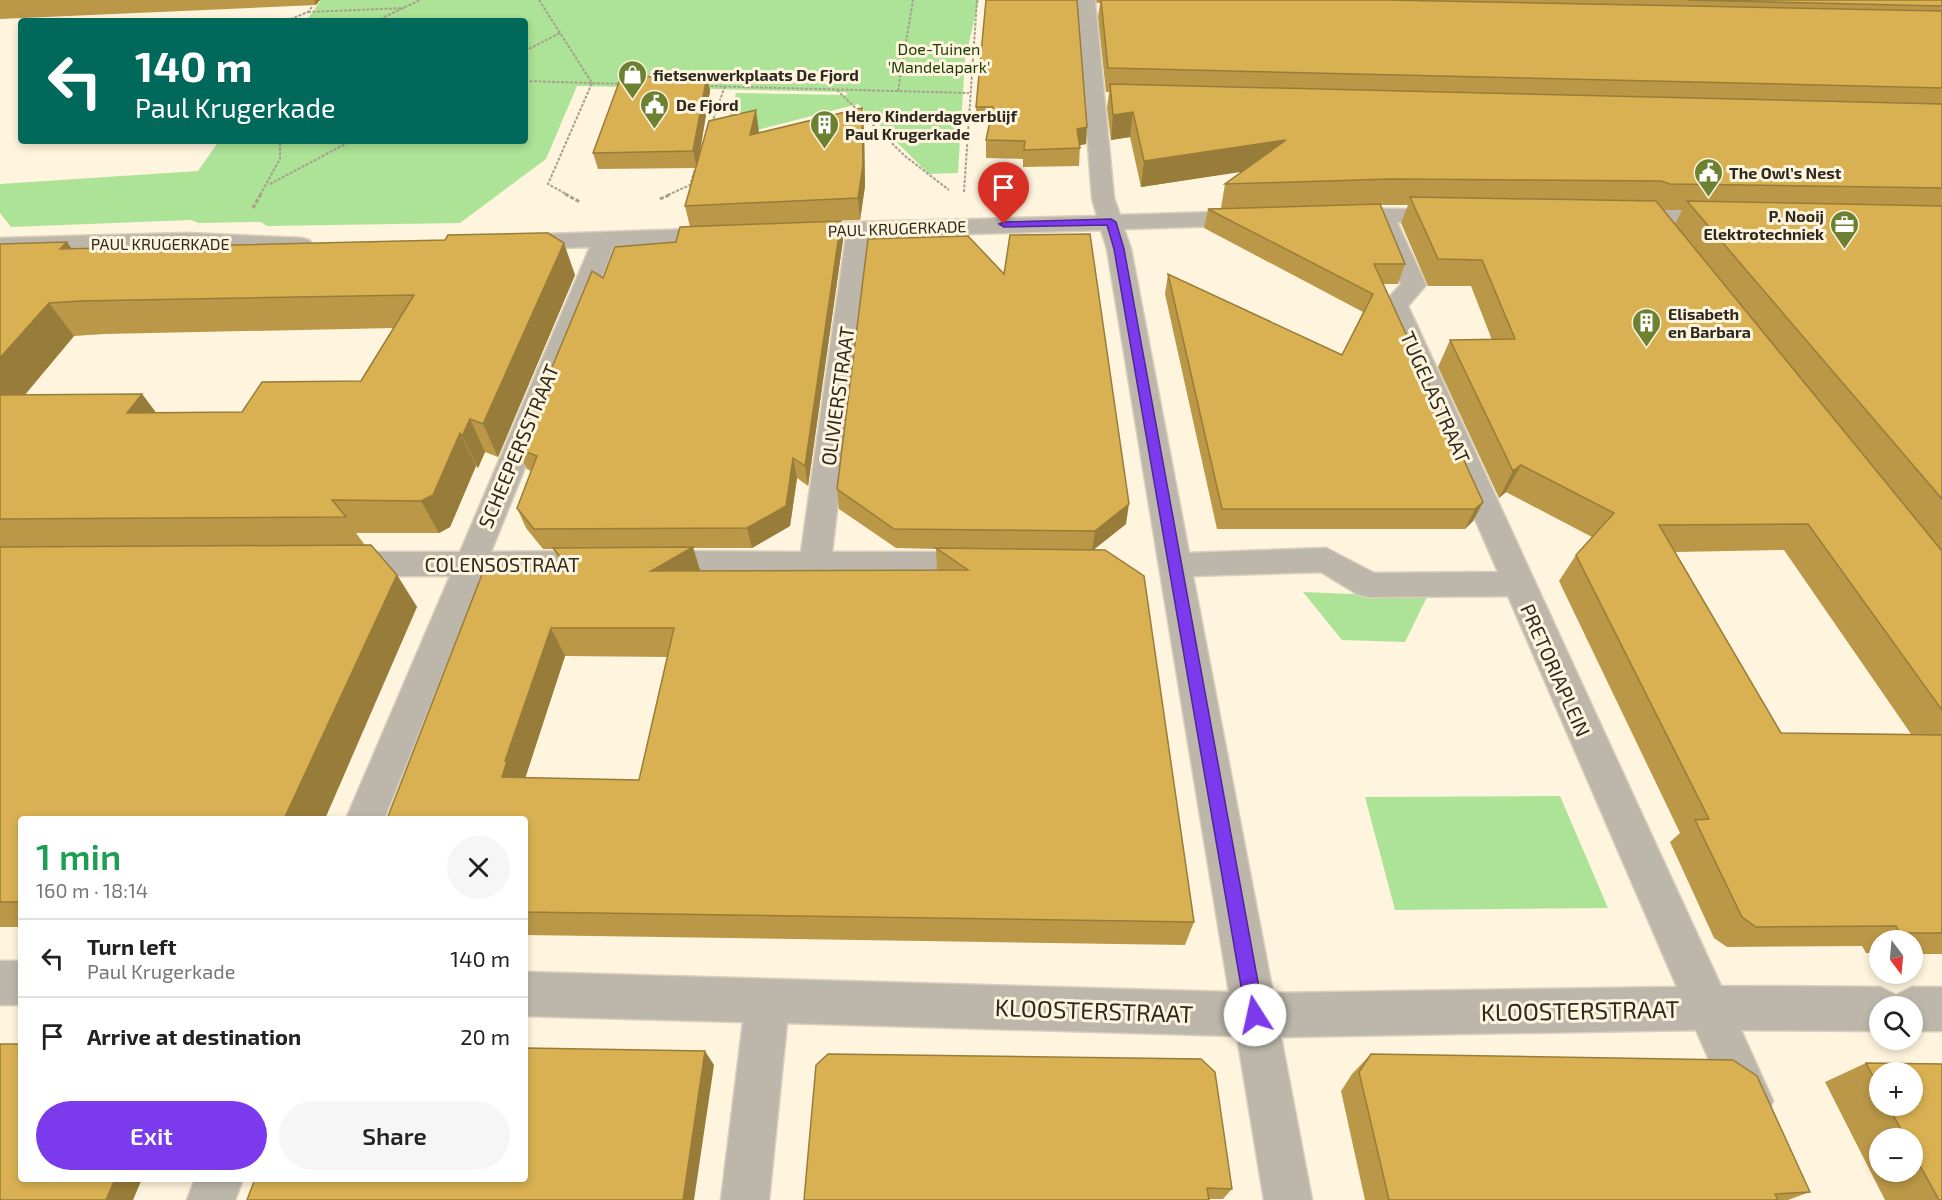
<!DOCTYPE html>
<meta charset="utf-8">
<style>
:root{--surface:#fff;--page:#f6f6f6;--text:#222;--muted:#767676;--line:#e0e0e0;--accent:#7c3aed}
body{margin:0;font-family:"Exo 2",sans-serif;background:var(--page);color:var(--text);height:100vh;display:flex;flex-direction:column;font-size:22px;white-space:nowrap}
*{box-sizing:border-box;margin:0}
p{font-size:20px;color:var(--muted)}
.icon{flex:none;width:33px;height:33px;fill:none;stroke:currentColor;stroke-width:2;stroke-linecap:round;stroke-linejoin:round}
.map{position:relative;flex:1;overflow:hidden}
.details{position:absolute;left:18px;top:816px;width:510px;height:366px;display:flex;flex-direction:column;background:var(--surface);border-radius:6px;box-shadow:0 3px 9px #0003}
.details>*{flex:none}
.hud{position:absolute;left:18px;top:18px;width:510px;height:126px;border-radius:6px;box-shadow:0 3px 9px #0003;background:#00695c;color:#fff;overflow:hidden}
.needle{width:39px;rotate:164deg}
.fabs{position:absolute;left:1869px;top:930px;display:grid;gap:12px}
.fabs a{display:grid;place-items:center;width:54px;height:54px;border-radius:50%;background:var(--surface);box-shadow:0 3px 9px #0003;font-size:30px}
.pin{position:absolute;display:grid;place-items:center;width:51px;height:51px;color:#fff;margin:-62px -26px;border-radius:50% 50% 50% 0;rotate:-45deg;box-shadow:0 0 6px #0007}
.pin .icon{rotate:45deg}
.me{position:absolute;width:66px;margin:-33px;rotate:350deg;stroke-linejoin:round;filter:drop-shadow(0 0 4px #0008)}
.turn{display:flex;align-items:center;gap:21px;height:126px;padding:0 18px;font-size:27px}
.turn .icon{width:78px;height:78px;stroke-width:2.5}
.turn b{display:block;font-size:42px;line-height:51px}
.round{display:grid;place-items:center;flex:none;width:63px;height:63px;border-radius:32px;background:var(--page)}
.headline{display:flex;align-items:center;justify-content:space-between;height:102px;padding:0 18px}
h1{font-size:36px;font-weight:600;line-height:45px;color:#1e9e55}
.cta{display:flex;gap:12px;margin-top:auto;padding:12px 18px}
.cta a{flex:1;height:69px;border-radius:36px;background:var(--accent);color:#fff;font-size:24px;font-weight:600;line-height:69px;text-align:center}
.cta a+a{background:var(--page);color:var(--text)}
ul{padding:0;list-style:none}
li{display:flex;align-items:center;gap:18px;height:78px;padding:0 18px;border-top:2px solid var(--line)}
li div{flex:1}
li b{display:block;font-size:22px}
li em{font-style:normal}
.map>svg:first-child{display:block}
.green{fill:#ace396}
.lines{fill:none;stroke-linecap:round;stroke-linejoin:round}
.minor-casing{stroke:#d9cfbb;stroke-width:3}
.path-far1{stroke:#a89f8e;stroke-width:2;stroke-dasharray:3 1.5;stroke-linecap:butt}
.path{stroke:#a89f8e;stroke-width:3;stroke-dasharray:4 2;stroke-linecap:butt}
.minor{fill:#bdb7ab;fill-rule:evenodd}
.wall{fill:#bb9847;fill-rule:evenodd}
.shaded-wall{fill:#987c39}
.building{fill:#d9b152;stroke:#987c39;stroke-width:1.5;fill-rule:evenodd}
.route{fill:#7c3aed;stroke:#51269a;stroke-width:1.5}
.labels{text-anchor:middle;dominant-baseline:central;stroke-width:6;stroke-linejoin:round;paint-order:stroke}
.far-park-label{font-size:16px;fill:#193c05;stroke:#fff4dd}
.far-poi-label{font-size:16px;font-weight:bold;fill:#2e291f;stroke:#fff4dd;text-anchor:start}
.far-street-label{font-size:16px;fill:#2e291f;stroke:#fff4dd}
.street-label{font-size:20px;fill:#2e291f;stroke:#fff4dd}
.near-street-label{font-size:24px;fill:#2e291f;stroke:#fff4dd}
</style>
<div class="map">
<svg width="1942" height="1200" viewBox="0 0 1942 1200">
<rect width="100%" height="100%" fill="#fff4dd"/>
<g class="green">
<path d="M321,0H979L965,59L958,173L929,174L858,104L722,139L736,93L848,95L845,92L577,86L546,159L460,223L267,226L261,222L198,223L191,220L11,227L0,213V184L198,171L219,141H525V21H306Z"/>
<path d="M1303,592L1427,597L1405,642L1342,640Z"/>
<path d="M1560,796L1608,908L1395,910L1365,797Z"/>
</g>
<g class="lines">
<defs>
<g id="minor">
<path d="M1077,0H1095L1114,198L1120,215L1251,211L1259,213L1262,218L1259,223L1251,225L1124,229L1131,249L1189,553L1326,548L1374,573L1498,572L1382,305L1401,284L1375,224L1377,222L1331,220L1328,215L1331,210L1339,208L1457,210L1460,215L1457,220L1449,222H1397L1426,285L1408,306L1721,986L1880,987L1896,995L1912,987H1942V1031H1912V1006H1880V1031L1741,1030L1773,1101L1766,1117L1750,1124L1734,1117L1696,1030L1281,1037L1312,1200H1264L1237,1036L787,1023L769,1200H721L743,1022L525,1016V972L1229,992L1107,249L1101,230L870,237L832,552H982L993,556L998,564L993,572L982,576L653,575L642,571L637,563L642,555L653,551L801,552L846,237H788L784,232L788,227L859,222L1097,216L1092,198ZM1321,572L1357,594L1369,597L1508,596L1677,987L1273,993L1193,576Z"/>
<path d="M1624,209L1722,211L1730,213L1733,218L1730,223L1722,225L1616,221L1613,216L1616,211Z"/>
<path d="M724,228L732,230L736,235L732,240L614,246L491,552L604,551L615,555L620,563L615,571L604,575H482L384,819H346L450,576H344L333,572L328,564L333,556L344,552H460L590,247L518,249L510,247L506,242L510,237L518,235Z"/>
<path d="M187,233L301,238L309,240L313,245L309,250L301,252L187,247L0,252V238Z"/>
<rect x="0" y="961" width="21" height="44"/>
<path d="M195,1179H243L235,1200H187Z"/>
</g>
</defs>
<use href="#minor" class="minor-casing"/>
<g class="path-far1">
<path d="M539,0L592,83L548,184L568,195"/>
<path d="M308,12L404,8"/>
<path d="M286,21L308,12L312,7"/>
<path d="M376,21L420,0"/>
<path d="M525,51L560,33"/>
<path d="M525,81L623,84"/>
<path d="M706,86L969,93"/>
<path d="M837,90L905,156L949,190"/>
<path d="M898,91L913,0"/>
<path d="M712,123L725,86"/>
<path d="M270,184L351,141"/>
<path d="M964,192L977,0"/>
<path d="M260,195L280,159V141"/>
<path d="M668,195L690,185L695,169"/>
</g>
<g class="path">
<path d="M565,194L580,202"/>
<path d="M660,199L671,194"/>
<path d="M253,208L261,194"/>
</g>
<use href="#minor" class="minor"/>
</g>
<g class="wall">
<path d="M0,0H320L316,5L0,19Z"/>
<path d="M986,0L1086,144L1080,145L1079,166L1023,167V159L986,158V140L989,124H976V107Z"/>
<path d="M1096,0H1942V954H1912V940H1880V953H1866L1862,946L1727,947L1714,938L1670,842L1680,833L1559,581L1576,555L1592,537L1506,492L1499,498L1438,367L1450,340H1492L1471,286H1428L1401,223L1408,205H1380L1405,264L1398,284H1383L1483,502L1473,521L1465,529H1217L1165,294L1168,274L1342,355L1363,312L1204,228L1208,209L1221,208L1225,184L1243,171L1141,187L1130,137L1111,140L1107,108L1109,92H1106L1098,17L1100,3H1097ZM1663,210H1682L1675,224ZM1784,550L1911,734L1781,733L1675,552Z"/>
<path d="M707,76L710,91L699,158L759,132L864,129L865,186L860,220L827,221H841L843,240L808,486L797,478L790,526L752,548H693L700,571L937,570L936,549L896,548L839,509L837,489L1126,524L1093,550L1194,922L1185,945L525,935V819H387L564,571L554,549H543L526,528L517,508L531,471L527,469L518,449L603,278L676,242L690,227L685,206L696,168L598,169L593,153ZM565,656L667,657L639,780L525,778Z"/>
<path d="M0,244L72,249L575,275L498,457L485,452L478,468L476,466L450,527L439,533H356L365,545L397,575L417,607L21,819V927H0ZM394,328L361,381L242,412L156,413L142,394L25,395L74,336L104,334Z"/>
<path d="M1371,1054L1810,1192L1788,1200H1365L1341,1091L1352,1074Z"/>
<path d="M1866,1063L1942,1064V1200H1885L1825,1082ZM1880,1072H1912V1106H1880ZM1880,1138H1912V1172H1880Z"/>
<path d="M816,1065L1232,1189L1223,1199H1209Z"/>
</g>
<g class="shaded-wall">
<path d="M314,0H320L316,5Z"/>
<path d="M707,76L710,91L697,168L693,151Z"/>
<path d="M862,108L864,129L865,186L860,220L858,198Z"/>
<path d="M756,110L759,132L754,156L750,135Z"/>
<path d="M1133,112L1130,137L1111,140L1113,115Z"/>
<path d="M1087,127L1086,144L1076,146L1077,129Z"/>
<path d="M1286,140L1280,166L1141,187L1144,161Z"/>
<path d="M841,221L843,240L808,486L805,466Z"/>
<path d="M67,242L90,274L60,249Z"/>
<path d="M564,243L575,275L498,457L483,424Z"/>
<path d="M49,303L74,336L0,424V358Z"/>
<path d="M142,394L167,427L127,413Z"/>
<path d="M470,419L485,452L478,468L462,436Z"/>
<path d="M460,433L476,466L450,527L439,533L421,501Z"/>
<path d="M793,458L797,478L790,526L752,548L747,528Z"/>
<path d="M1521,465L1506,492L1499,498L1513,471Z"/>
<path d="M1483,502L1473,521L1465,529L1475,509Z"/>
<path d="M1129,504L1126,524L1092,551L1095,531Z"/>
<path d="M693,547L702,577L651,571Z"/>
<path d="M397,575L417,607L325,819H284Z"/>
<path d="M551,628L565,656L523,785L502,777L505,761Z"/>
<path d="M705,1051L714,1065L694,1200H683Z"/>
<path d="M115,1179H142L133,1200H106Z"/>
</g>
<g class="building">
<path d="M986,0H1077L1087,127L1077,129L1080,148L1024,150L1025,141L986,140L993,107H976Z"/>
<path d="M1101,0H1387L1942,11V88L1108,68Z"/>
<path d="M1688,0H1942V6Z"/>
<path d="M707,76L693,151L593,153L621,77Z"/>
<path d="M1110,84L1942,104V188L1670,184L1661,181L1391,179L1225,184L1286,140L1144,161L1133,112L1113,115Z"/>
<path d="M862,108L863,165L858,198L685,206L709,121L756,110L750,135Z"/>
<path d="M1410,197L1656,201L1942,551V710L1808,524L1659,525L1781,733L1942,735V933H1900L1896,926L1756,927L1742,917L1695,820L1709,819L1576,555L1614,513L1521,465L1513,471L1450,340L1515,339L1482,260L1438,259Z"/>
<path d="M1687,201L1942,206V499Z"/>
<path d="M1380,204L1405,264H1374L1483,502L1475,509H1222L1168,274L1342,355L1373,294L1208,209Z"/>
<path d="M841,221L805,466L793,458L786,506L747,528L534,529L517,508L537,456L518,449L592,271L603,278L615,247L676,242L680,227Z"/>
<path d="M542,233H548L564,243L483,424L470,419L462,436L460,433L433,495L421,501L332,500L346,517L0,519V395L142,394L127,413L242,412L262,382L361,381L414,295L80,301L49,303L0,358V244L67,242L60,249L445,240L448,235Z"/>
<path d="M1090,234L1129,504L1095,531L894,529L837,489L868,239L968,236L1004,274L1010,235Z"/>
<path d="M371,545L397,575L284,819H21V902H0V547Z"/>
<path d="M693,547L651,571L968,570L936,548L1105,550L1144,576L1194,922L525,912V819H387L483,572L572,571L553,548ZM551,628H674L639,780L502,777L507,761H505Z"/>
<path d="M0,1044H21V1179H115L106,1200H0Z"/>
<path d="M525,1048L705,1051L683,1200H247L255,1179H525Z"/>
<path d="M828,1054L1201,1059L1215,1072L1232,1189L1207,1188L1209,1200H804L816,1065Z"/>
<path d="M1371,1054L1733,1060L1757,1076L1810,1192L1775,1194L1778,1200H1389L1359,1072Z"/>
<path d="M1866,1063L1942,1064V1200H1939L1912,1151V1138H1906L1888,1106H1912V1072H1880V1089Z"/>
</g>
<path class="route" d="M1111,219L1116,222L1124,249L1264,1015L1262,1021L1255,1024L1249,1021L1246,1015L1114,249L1107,225L1004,227L999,224L1004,222Z"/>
<defs>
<symbol id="shop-pin" viewBox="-11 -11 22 30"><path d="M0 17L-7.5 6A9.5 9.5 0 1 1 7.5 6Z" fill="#6d8132" stroke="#fff4dd"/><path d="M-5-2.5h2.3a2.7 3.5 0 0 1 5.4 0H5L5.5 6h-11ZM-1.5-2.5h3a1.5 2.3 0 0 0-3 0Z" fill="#fff"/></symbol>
<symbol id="civic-pin" viewBox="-11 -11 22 30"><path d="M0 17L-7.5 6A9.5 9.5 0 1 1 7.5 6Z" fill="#6d8132" stroke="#fff4dd"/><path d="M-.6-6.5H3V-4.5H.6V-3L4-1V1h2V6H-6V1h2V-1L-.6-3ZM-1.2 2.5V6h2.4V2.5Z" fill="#fff"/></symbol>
<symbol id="building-pin" viewBox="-11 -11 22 30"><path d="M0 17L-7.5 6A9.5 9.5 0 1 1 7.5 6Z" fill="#6d8132" stroke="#fff4dd"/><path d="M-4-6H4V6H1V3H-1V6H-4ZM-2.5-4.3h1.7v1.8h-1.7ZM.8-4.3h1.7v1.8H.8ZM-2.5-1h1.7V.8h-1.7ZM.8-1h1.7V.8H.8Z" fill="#fff"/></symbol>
<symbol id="office-pin" viewBox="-11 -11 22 30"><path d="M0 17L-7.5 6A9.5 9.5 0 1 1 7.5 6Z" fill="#6d8132" stroke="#fff4dd"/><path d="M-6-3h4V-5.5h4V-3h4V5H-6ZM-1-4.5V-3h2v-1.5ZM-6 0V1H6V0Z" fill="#fff"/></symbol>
</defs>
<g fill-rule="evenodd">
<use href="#shop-pin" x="616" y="58" width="33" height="45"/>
<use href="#civic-pin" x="638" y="88" width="33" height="45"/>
<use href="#building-pin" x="808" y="108" width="33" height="45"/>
<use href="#civic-pin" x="1692" y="156" width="33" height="45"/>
<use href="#office-pin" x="1828" y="208" width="33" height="45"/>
<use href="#building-pin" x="1630" y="306" width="33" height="45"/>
</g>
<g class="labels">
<g class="far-park-label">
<text x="939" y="48">Doe-Tuinen<tspan x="939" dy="18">'Mandelapark'</tspan></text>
</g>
<g class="far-poi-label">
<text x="653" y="74">fietsenwerkplaats De Fjord</text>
<text x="676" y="104">De Fjord</text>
<text x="845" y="115">Hero Kinderdagverblijf<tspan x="845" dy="18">Paul Krugerkade</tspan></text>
<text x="1729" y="172">The Owl’s Nest</text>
<text x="1824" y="215" text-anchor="end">P. Nooij<tspan x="1824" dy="18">Elektrotechniek</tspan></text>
<text x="1668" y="313">Elisabeth<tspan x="1668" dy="18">en Barbara</tspan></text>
</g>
<g class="far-street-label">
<text transform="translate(897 228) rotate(-2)">PAUL KRUGERKADE</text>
<text x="160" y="243">PAUL KRUGERKADE</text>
</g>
<g class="street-label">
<text transform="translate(837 396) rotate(-82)">OLIVIERSTRAAT</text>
<text transform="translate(1436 397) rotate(66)">TUGELASTRAAT</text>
<text transform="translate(518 446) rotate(-67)">SCHEEPERSSTRAAT</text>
<text x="502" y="564">COLENSOSTRAAT</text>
<text transform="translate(1556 670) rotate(66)">PRETORIAPLEIN</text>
</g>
<g class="near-street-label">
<text transform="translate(1094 1010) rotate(2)">KLOOSTERSTRAAT</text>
<text transform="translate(1580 1010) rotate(-1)">KLOOSTERSTRAAT</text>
</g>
</g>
</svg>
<div class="fabs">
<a><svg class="needle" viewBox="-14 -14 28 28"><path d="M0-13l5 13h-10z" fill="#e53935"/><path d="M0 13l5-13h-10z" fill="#767676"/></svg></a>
<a><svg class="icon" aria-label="search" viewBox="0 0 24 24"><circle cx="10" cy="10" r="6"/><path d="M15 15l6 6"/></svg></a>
<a>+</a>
<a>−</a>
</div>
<div class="pin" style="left:1004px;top:224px;background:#d93025"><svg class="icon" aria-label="arrive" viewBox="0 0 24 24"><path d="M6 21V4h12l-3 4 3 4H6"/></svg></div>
<svg class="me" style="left:1255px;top:1015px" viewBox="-20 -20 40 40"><circle r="19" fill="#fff"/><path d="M0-13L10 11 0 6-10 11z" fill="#7c3aed"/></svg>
<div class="hud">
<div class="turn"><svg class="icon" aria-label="left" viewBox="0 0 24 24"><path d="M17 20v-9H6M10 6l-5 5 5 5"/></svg><div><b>140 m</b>Paul Krugerkade</div></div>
</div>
<section class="details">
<div class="headline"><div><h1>1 min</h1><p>160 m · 18:14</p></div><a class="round"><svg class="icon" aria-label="close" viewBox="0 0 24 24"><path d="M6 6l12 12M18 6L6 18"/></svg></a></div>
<ul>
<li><svg class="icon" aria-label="left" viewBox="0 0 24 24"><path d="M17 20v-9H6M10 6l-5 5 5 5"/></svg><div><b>Turn left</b><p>Paul Krugerkade</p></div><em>140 m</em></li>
<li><svg class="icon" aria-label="arrive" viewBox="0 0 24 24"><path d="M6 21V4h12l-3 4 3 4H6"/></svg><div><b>Arrive at destination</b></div><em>20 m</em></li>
</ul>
<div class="cta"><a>Exit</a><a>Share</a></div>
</section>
</div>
